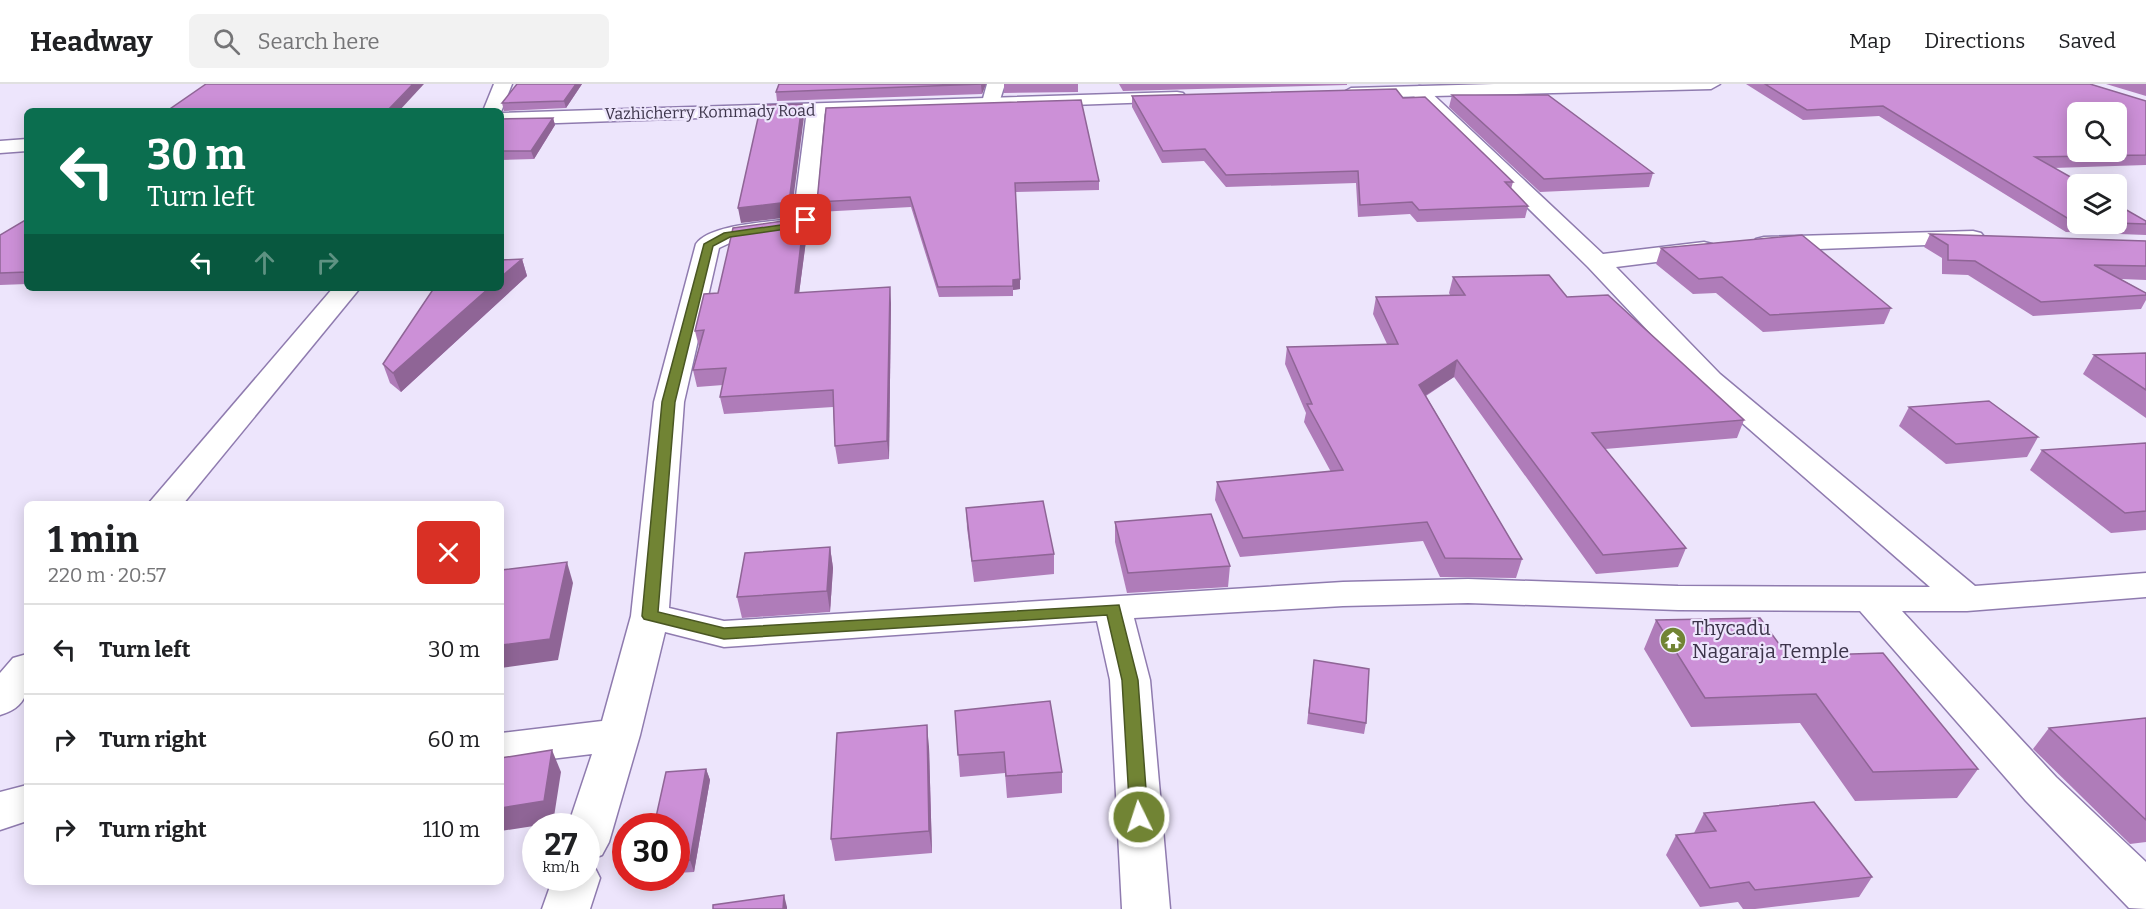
<!DOCTYPE html>
<meta charset="utf-8">
<style>
:root{--surface:#fff;--page:#f2f2f2;--text:#202124;--muted:#757577;--line:#e0e0e0}
body{margin:0;font-family:Bitter,serif;background:var(--page);color:var(--text);height:100vh;display:flex;flex-direction:column;font-size:22px;white-space:nowrap}
*{box-sizing:border-box;margin:0}
p{font-size:20px;color:var(--muted)}
.icon{flex:none;width:33px;height:33px;fill:none;stroke:currentColor;stroke-width:2;stroke-linecap:round;stroke-linejoin:round}
.map{position:relative;flex:1;overflow:hidden}
.sheet{position:absolute;left:24px;top:417px;width:480px;height:384px;display:flex;flex-direction:column;background:var(--surface);border-radius:9px;box-shadow:0 3px 15px #0003}
.sheet>*{flex:none}
.guide{position:absolute;left:24px;top:24px;width:480px;height:183px;border-radius:9px;box-shadow:0 3px 15px #0003;background:#0b6e4f;color:#fff;overflow:hidden}
.controls{position:absolute;left:2067px;top:18px;display:grid;gap:12px}
.controls a{display:grid;place-items:center;width:60px;height:60px;border-radius:9px;background:var(--surface);box-shadow:0 3px 15px #0003;font-size:30px}
.speed{position:absolute;left:522px;top:729px;display:flex;gap:12px;font-size:30px;font-weight:700;text-align:center}
.speed>*{display:grid;place-content:center;width:78px;height:78px;border-radius:50%;background:var(--surface);box-shadow:0 3px 15px #0003;line-height:1}
.speed small{font-size:15px;font-weight:400}
.speed .limit{border:9px solid #d22;background:#fff;color:#111}
.pin{position:absolute;display:grid;place-items:center;width:51px;height:51px;color:#fff;margin:-26px;border-radius:12px;box-shadow:0 3px 9px #0006}
.me{position:absolute;width:66px;margin:-33px;rotate:356deg;stroke-linejoin:round;filter:drop-shadow(0 0 4px #0008)}
.turn{display:flex;align-items:center;gap:21px;height:126px;padding:0 24px;font-size:27px}
.turn .icon{width:78px;height:78px;stroke-width:2.5}
.turn b{display:block;font-size:42px;line-height:51px}
.lanes{display:flex;align-items:center;height:57px;padding:0 24px;background:#0003;justify-content:center;gap:30px;direction:ltr}
.lanes .off{opacity:.35}
.round{display:grid;place-items:center;flex:none;width:63px;height:63px;border-radius:9px;background:var(--page)}
.summary{display:flex;align-items:center;justify-content:space-between;height:102px;padding:0 24px}
h1{font-size:36px;font-weight:700;line-height:45px}
ul{padding:0;list-style:none}
li{display:flex;align-items:center;gap:18px;height:90px;padding:0 24px;border-top:2px solid var(--line)}
li div{flex:1}
li b{display:block;font-size:22px}
li em{font-style:normal}
header{display:flex;align-items:center;gap:36px;box-sizing:border-box;height:84px;padding:0 30px;background:var(--surface);border-bottom:2px solid var(--line)}
header strong{font-size:28px}
nav{display:flex;gap:33px;margin-inline-start:auto;font-size:21px}
.search{width:420px;height:54px;background:var(--page);display:flex;align-items:center;gap:15px;box-sizing:border-box;padding:0 21px;border-radius:9px;color:var(--muted);font-size:22px}
.map>svg:first-child{display:block}
.lines{fill:none;stroke-linecap:round;stroke-linejoin:round}
.minor-casing{stroke:#8f7baf;stroke-width:3}
.secondary-casing{stroke:#8f7baf;stroke-width:3}
.minor{fill:#fff;fill-rule:evenodd}
.secondary{fill:#fff;fill-rule:evenodd}
.wall{fill:#af7cb9}
.shaded-wall{fill:#8f6596}
.building{fill:#cc90d7;stroke:#8f6596;stroke-width:1.5;fill-rule:evenodd}
.route{fill:#718434;stroke:#495622;stroke-width:1.5}
.labels{text-anchor:middle;dominant-baseline:central;stroke-width:4.5;stroke-linejoin:round;paint-order:stroke}
.far-street-label{font-size:16px;fill:#3c344a;stroke:#ede5fc}
.poi-label{font-size:20px;fill:#3c344a;stroke:#ede5fc;text-anchor:start}
</style>
<header>
<strong>Headway</strong>
<div class="search"><svg class="icon" aria-label="search" viewBox="0 0 24 24"><circle cx="10" cy="10" r="6"/><path d="M15 15l6 6"/></svg>Search here</div>
<nav><a>Map</a><a>Directions</a><a>Saved</a></nav>
</header>
<div class="map">
<svg width="2146" height="825" viewBox="0 0 2146 825">
<rect width="100%" height="100%" fill="#ede5fc"/>
<g class="lines">
<defs>
<g id="minor">
<path d="M494,0H512L501,28L483,27Z"/>
<path d="M987,0H1005L998,22L991,24L982,18Z"/>
<path d="M1419,2L1425,3L1603,170L1704,158L1712,160L1716,165L1712,170L1704,172L1616,183L1720,290L1975,502L2146,489V513L1967,527H1902L2056,693L2146,778V825L2129,824L2026,717L1860,527L1678,526L1468,519L1343,522L1134,534L1150,596L1170,825H1122L1110,596L1097,537L724,563L665,548L640,651L609,758L602,771L586,777V742H568L592,670L501,681V649L602,637L631,532L654,318L696,160C710,140 770,138 793,135L807,26L816,20L825,26L815,140L812,145L804,147L734,157L719,164L684,318L669,524L724,537L1343,498L1468,495L1678,502L1930,503L1700,302L1588,183L1413,11L1410,7Z"/>
<path d="M1973,147L1981,149L1985,154L1981,159L1764,167L1756,165L1752,160L1756,155L1764,153Z"/>
<path d="M333,204H360L183,420H148Z"/>
<path d="M27,570C27,599 34,621 0,631V589L13,574Z"/>
<path d="M27,701V737L0,746V708Z"/>
<path d="M586,778L593,780L600,794L590,825H542L553,794H586Z"/>
</g>
<g id="secondary">
<path d="M1494,0H1720L1711,5L1351,14L1342,9L1351,4Z"/>
<path d="M1177,8L1183,9L1186,13L1183,17L501,41V29Z"/>
<path d="M27,55V67L0,69V57Z"/>
</g>
</defs>
<use href="#minor" class="minor-casing"/>
<use href="#secondary" class="secondary-casing"/>
<use href="#minor" class="minor"/>
<use href="#secondary" class="secondary"/>
</g>
<g class="wall">
<path d="M517,0H582L566,24L504,27L502,19Z"/>
<path d="M779,0H986L982,10L777,17L776,8Z"/>
<path d="M1004,0H1078V8L1004,9Z"/>
<path d="M1119,0H1347V1L1123,7Z"/>
<path d="M1746,0H2090L2146,17V81L2053,84L2078,100V140H2116V120L2146,137V151L2066,148L1879,32L1803,36Z"/>
<path d="M2106,0H2146V12Z"/>
<path d="M1452,11L1653,89L1649,103L1540,108L1449,23Z"/>
<path d="M1132,12L1403,14L1513,98L1511,105L1528,122L1525,134L1417,138L1410,130L1358,133L1356,99L1226,103L1204,77L1162,79L1132,23Z"/>
<path d="M826,24L1099,97V106L1015,108L1020,205L1013,206V212L939,213L911,123L818,128L817,118Z"/>
<path d="M553,34L555,41L534,75L501,76V35Z"/>
<path d="M804,134L807,149L799,209L891,219L889,375L838,380L835,362L833,323L724,330L720,313L723,301L697,303L693,286L700,263H699L695,247L718,209Z"/>
<path d="M27,135V200L0,201V151Z"/>
<path d="M1930,150L2146,157V196L2121,195L2146,209V216L2141,225L2033,232L1968,191L1942,190V174L1924,163Z"/>
<path d="M1661,164L1891,224L1884,240L1763,248L1716,209L1693,210L1656,180Z"/>
<path d="M522,175L527,192L401,308L390,299L383,280Z"/>
<path d="M1453,193L1567,213L1744,336L1737,354L1605,365L1686,464L1678,483L1596,490L1454,293L1426,312L1522,475L1516,494L1440,493L1423,457L1240,473L1215,416L1217,398L1331,388L1304,338L1306,329L1285,280L1287,263L1387,260L1373,230L1376,213L1450,211L1449,209Z"/>
<path d="M2146,269V334L2083,290L2094,271Z"/>
<path d="M1909,323L2038,353L2027,373L1946,380L1899,342Z"/>
<path d="M2146,359V446L2111,449L2030,386L2042,366Z"/>
<path d="M966,424L1054,470V490L974,498L967,444Z"/>
<path d="M1115,438L1230,482L1228,503L1127,509L1115,458Z"/>
<path d="M830,463L833,484L830,528L742,534L737,513Z"/>
<path d="M1656,536L1788,572L1978,685L1957,714L1855,717L1800,639L1691,643L1644,565Z"/>
<path d="M1314,576L1366,639L1364,650L1307,640Z"/>
<path d="M955,627L1062,688V709L1007,714L1005,689L960,693Z"/>
<path d="M2146,634V758L2130,760L2033,665L2049,644Z"/>
<path d="M929,663L932,769L835,777L831,755Z"/>
<path d="M706,685L710,696L694,788L676,789V742Z"/>
<path d="M1704,729L1872,793L1859,813L1755,825H1743L1738,818L1700,823L1666,771L1676,751L1694,749Z"/>
</g>
<g class="shaded-wall">
<path d="M413,0H424L399,27H387Z"/>
<path d="M576,0H582L566,24L564,17Z"/>
<path d="M982,0H986L982,10L981,1Z"/>
<path d="M802,20L804,33L791,133L741,139L738,124Z"/>
<path d="M553,34L555,41L534,75L531,67Z"/>
<path d="M804,134L807,149L797,225L795,209Z"/>
<path d="M522,175L527,192L401,308L393,289L489,204H501V193Z"/>
<path d="M1020,195V205L1013,206V196Z"/>
<path d="M890,203L891,219L889,375L887,357Z"/>
<path d="M1457,276L1454,293L1415,318L1419,301Z"/>
<path d="M830,463L833,484L830,528L827,507Z"/>
<path d="M567,478L573,499L558,576L501,584V561Z"/>
<path d="M927,641L929,663L932,769L929,747Z"/>
<path d="M552,666L561,688L553,739L501,747V724Z"/>
<path d="M706,685L710,696L694,788L690,776Z"/>
<path d="M784,811L787,823V825H783Z"/>
</g>
<g class="building">
<path d="M206,0H413L387,27H201L203,26L167,27Z"/>
<path d="M517,0H576L564,17L502,19Z"/>
<path d="M779,0H982L776,8Z"/>
<path d="M1765,0H2090L2146,17V71L2035,73L2083,100H2078V137H2072L1883,22L1807,26ZM2078,28H2116V68H2078Z"/>
<path d="M1396,5L1403,14L1425,13L1513,98H1505L1528,122L1419,126L1412,118L1360,121L1358,87L1226,91L1205,65L1163,67L1132,12Z"/>
<path d="M1452,11H1548L1653,89L1544,95Z"/>
<path d="M1081,16L1099,97L1015,99L1020,195L1013,196V202L938,203L910,113L817,118L826,24Z"/>
<path d="M802,20L789,118L738,124L758,34H761L767,21Z"/>
<path d="M553,34L531,67H501V35Z"/>
<path d="M2116,120L2146,137V140L2116,139Z"/>
<path d="M804,134L795,209L890,203L887,357L835,362L833,306L720,313L726,284L693,286L704,246L695,247L704,210L718,209L733,144Z"/>
<path d="M27,135V188L0,189V151Z"/>
<path d="M1930,150L2146,157V182L2094,181L2146,209V211L2041,218L1975,177L1948,176V161Z"/>
<path d="M1802,151L1891,224L1770,231L1722,193L1699,195L1661,164Z"/>
<path d="M522,175L501,193V176Z"/>
<path d="M1549,191L1567,213L1608,211L1744,336L1592,349L1686,464L1603,471L1457,276L1419,301L1522,475L1445,474L1427,438L1243,454L1217,398L1343,386L1307,320H1312L1287,263L1398,260L1376,213L1465,211L1453,193Z"/>
<path d="M434,204H489L393,289L383,280Z"/>
<path d="M2146,269V306L2094,271Z"/>
<path d="M1989,317L2038,353L1956,360L1909,323Z"/>
<path d="M2146,359V427L2125,429L2042,366Z"/>
<path d="M1043,417L1054,470L972,477L966,424Z"/>
<path d="M1211,430L1230,482L1128,489L1115,438Z"/>
<path d="M830,463L827,507L737,513L745,469Z"/>
<path d="M567,478L550,555L501,561V486Z"/>
<path d="M1760,534L1788,572L1883,569L1978,685L1873,688L1816,610L1705,614L1656,536Z"/>
<path d="M1314,576L1369,585L1366,639L1309,629Z"/>
<path d="M1050,617L1062,688L1006,692L1004,668L958,671L955,627Z"/>
<path d="M2146,634V736L2049,644Z"/>
<path d="M927,641L929,747L831,755L837,649Z"/>
<path d="M552,666L544,717L501,724V674Z"/>
<path d="M706,685L690,776L676,778V742H654L666,688Z"/>
<path d="M1814,718L1872,793L1755,806L1749,798L1710,804L1676,751L1716,747L1704,729Z"/>
<path d="M784,811L783,825H713V821Z"/>
</g>
<path class="route" d="M806,133L811,136L807,142L730,153L713,162L675,318L658,528L724,544L1119,521L1138,596L1148,733L1145,738L1139,740L1132,738L1130,733L1122,596L1107,531L724,555L644,535L642,532L662,318L704,160L724,149L795,139Z"/>
<defs>
<symbol id="temple-disc" viewBox="-11 -11 22 22"><circle r="9.5" fill="#718434" stroke="#ede5fc"/><path d="M0-6L5-2H3V0L6.5 2.5H4V6H1.5V3h-3V6H-4V2.5H-6.5L-3 0V-2H-5Z" fill="#fff"/></symbol>
</defs>
<g fill-rule="evenodd">
<use href="#temple-disc" x="1658" y="541" width="30" height="30"/>
</g>
<g class="labels">
<g class="far-street-label">
<text transform="translate(710 28) rotate(-1)">Vazhicherry Kommady Road</text>
</g>
<g class="poi-label">
<text x="1692" y="544">Thycadu<tspan x="1692" dy="23">Nagaraja Temple</tspan></text>
</g>
</g>
</svg>
<div class="controls">
<a><svg class="icon" aria-label="search" viewBox="0 0 24 24"><circle cx="10" cy="10" r="6"/><path d="M15 15l6 6"/></svg></a>
<a><svg class="icon" aria-label="layers" viewBox="0 0 24 24"><path d="M12 4l9 5-9 5-9-5zM3 14l9 5 9-5"/></svg></a>
</div>
<div class="speed"><div>27<small>km/h</small></div><div class="limit">30</div></div>
<div class="pin" style="left:806px;top:136px;background:#d93025"><svg class="icon" aria-label="arrive" viewBox="0 0 24 24"><path d="M6 21V4h12l-3 4 3 4H6"/></svg></div>
<svg class="me" style="left:1139px;top:733px" viewBox="-20 -20 40 40"><circle r="17" fill="#718434" stroke="#fff" stroke-width="3"/><path d="M0-11L8 9 0 5-8 9z" fill="#fff"/></svg>
<div class="guide">
<div class="turn"><svg class="icon" aria-label="left" viewBox="0 0 24 24"><path d="M17 20v-9H6M10 6l-5 5 5 5"/></svg><div><b>30 m</b>Turn left</div></div>
<div class="lanes"><svg class="icon" aria-label="left" viewBox="0 0 24 24"><path d="M17 20v-9H6M10 6l-5 5 5 5"/></svg><svg class="icon off" aria-label="ahead" viewBox="0 0 24 24"><path d="M12 20V5M6 11l6-6 6 6"/></svg><svg class="icon off" aria-label="right" viewBox="0 0 24 24"><path d="M7 20v-9h11M14 6l5 5-5 5"/></svg></div>
</div>
<section class="sheet">
<div class="summary"><div><h1>1 min</h1><p>220 m · 20:57</p></div><a class="round" style="background:#d93025;color:#fff"><svg class="icon" aria-label="close" viewBox="0 0 24 24"><path d="M6 6l12 12M18 6L6 18"/></svg></a></div>
<ul>
<li><svg class="icon" aria-label="left" viewBox="0 0 24 24"><path d="M17 20v-9H6M10 6l-5 5 5 5"/></svg><div><b>Turn left</b></div><em>30 m</em></li>
<li><svg class="icon" aria-label="right" viewBox="0 0 24 24"><path d="M7 20v-9h11M14 6l5 5-5 5"/></svg><div><b>Turn right</b></div><em>60 m</em></li>
<li><svg class="icon" aria-label="right" viewBox="0 0 24 24"><path d="M7 20v-9h11M14 6l5 5-5 5"/></svg><div><b>Turn right</b></div><em>110 m</em></li>
</ul>
</section>
</div>
